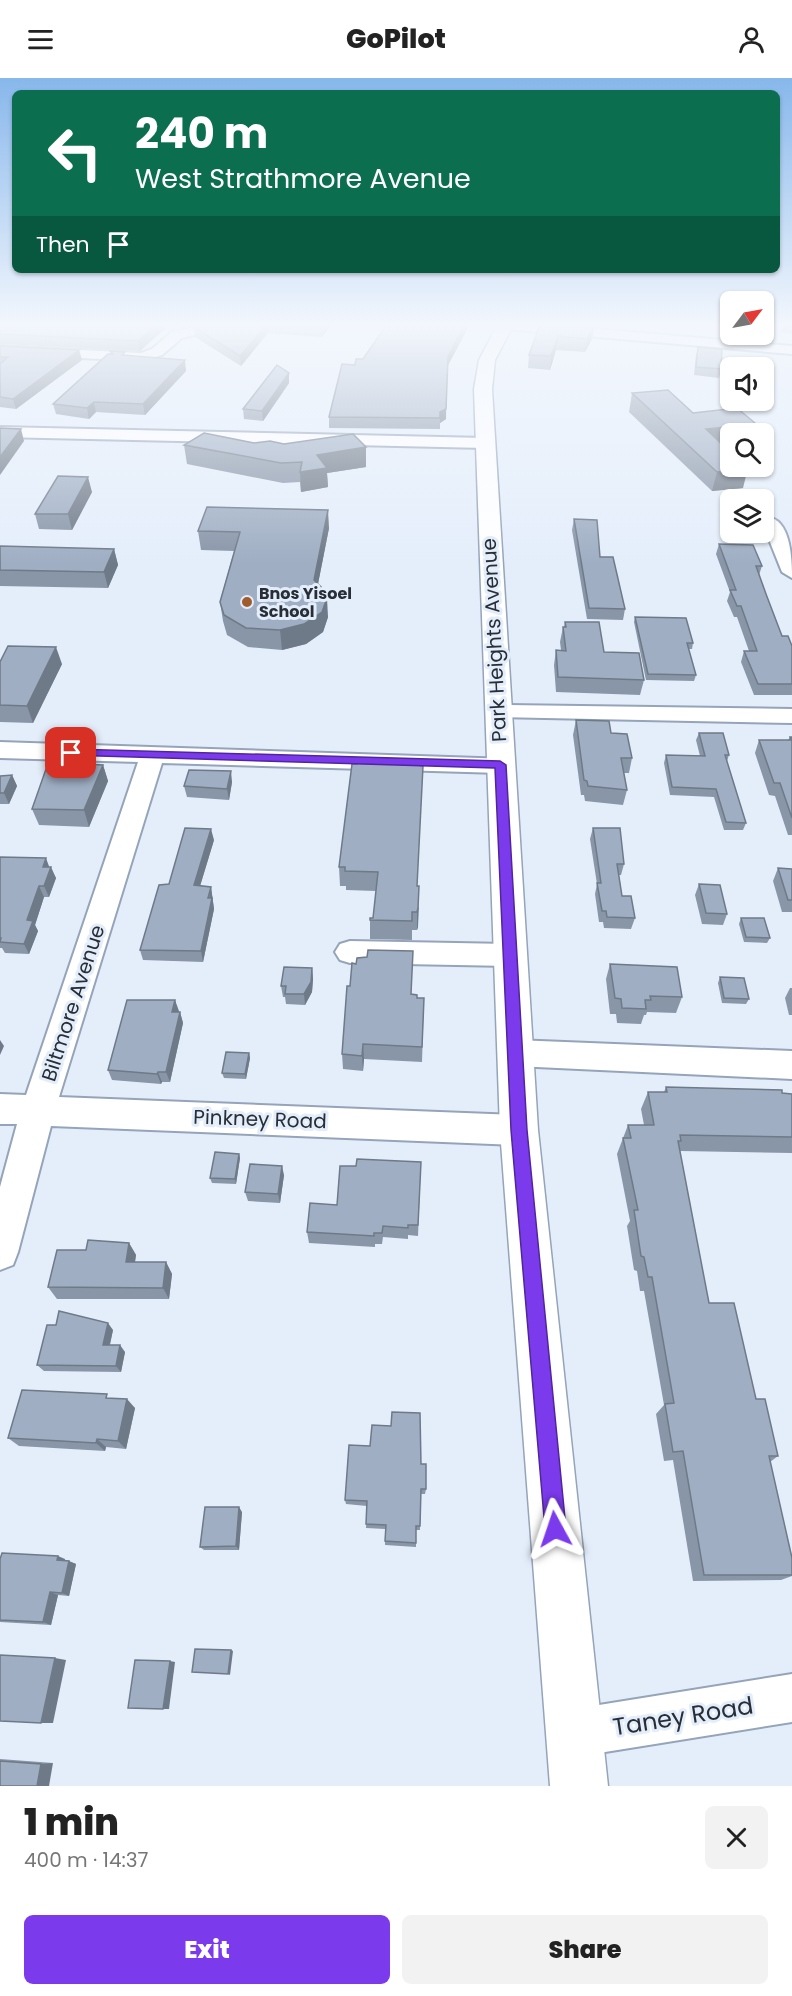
<!DOCTYPE html>
<meta charset="utf-8">
<style>
:root{--surface:#fff;--page:#f2f2f2;--text:#222;--muted:#767676;--accent:#7c3aed}
body{margin:0;font-family:Poppins,sans-serif;background:var(--page);color:var(--text);height:100vh;display:flex;flex-direction:column;font-size:22px;white-space:nowrap}
*{box-sizing:border-box;margin:0}
p{font-size:20px;color:var(--muted)}
.icon{flex:none;width:33px;height:33px;fill:none;stroke:currentColor;stroke-width:2;stroke-linecap:round;stroke-linejoin:round}
.map{position:relative;height:1708px;overflow:hidden}
.details{display:flex;flex-direction:column;background:var(--surface);flex:1}
.details>*{flex:none}
.top-card{position:absolute;left:12px;top:12px;width:768px;height:183px;border-radius:9px;box-shadow:0 2px 4px #0004;background:#0b6e4f;color:#fff;overflow:hidden}
.needle{width:39px;rotate:58deg}
.tools{position:absolute;left:720px;top:213px;display:grid;gap:12px}
.tools a{display:grid;place-items:center;width:54px;height:54px;border-radius:9px;background:var(--surface);box-shadow:0 2px 4px #0004;font-size:30px}
.pin{position:absolute;display:grid;place-items:center;width:51px;height:51px;color:#fff;margin:-26px;border-radius:12px;box-shadow:0 3px 9px #0006}
.me{position:absolute;width:66px;margin:-33px;rotate:355deg;stroke-linejoin:round;filter:drop-shadow(0 0 4px #0008)}
.turn{display:flex;align-items:center;gap:21px;height:126px;padding:0 24px;font-size:27px}
.turn .icon{width:78px;height:78px;stroke-width:2.5}
.turn b{display:block;font-size:42px;line-height:51px}
.then{display:flex;align-items:center;height:57px;padding:0 24px;background:#0003;gap:12px;font-size:22px}
.round{display:grid;place-items:center;flex:none;width:63px;height:63px;border-radius:9px;background:var(--page)}
.headline{display:flex;align-items:center;justify-content:space-between;height:102px;padding:0 24px}
h1{font-size:36px;font-weight:800;line-height:45px}
.action{display:flex;gap:12px;margin-top:auto;padding:12px 24px}
.action a{flex:1;height:69px;border-radius:9px;background:var(--accent);color:#fff;font-size:24px;font-weight:800;line-height:69px;text-align:center}
.action a+a{background:var(--page);color:var(--text)}
header{display:flex;justify-content:space-between;align-items:center;height:78px;padding:0 24px;background:var(--surface);font-size:27px;font-weight:800}
.map>svg:first-child{display:block}
.lines{fill:none;stroke-linecap:round;stroke-linejoin:round}
.minor-casing{stroke:#95a4b9;stroke-width:4}
.major-casing{stroke:#95a4b9;stroke-width:3}
.minor{fill:#fff;fill-rule:evenodd}
.major{fill:#fff;fill-rule:evenodd}
.wall{fill:#8996a8}
.shaded-wall{fill:#6f7a88}
.building{fill:#9faec3;stroke:#6f7a88;stroke-width:1.5}
.route{fill:#7c3aed;stroke:#51269a;stroke-width:1.5}
.poi-dot{fill:#a15c2e;stroke:#e4eefb;stroke-width:2}
.labels{text-anchor:middle;dominant-baseline:central;stroke-width:6;stroke-linejoin:round;paint-order:stroke}
.far-poi-label{font-size:16px;font-weight:bold;fill:#282e37;stroke:#e4eefb;text-anchor:start}
.street-label{font-size:20px;fill:#282e37;stroke:#e4eefb}
.near-street-label{font-size:24px;fill:#282e37;stroke:#e4eefb}
</style>
<header><svg class="icon" aria-label="menu" viewBox="0 0 24 24"><path d="M4 6h16M4 12h16M4 18h16"/></svg>GoPilot<svg class="icon" aria-label="person" viewBox="0 0 24 24"><circle cx="12" cy="8" r="4"/><path d="M4 21q1-7 8-7t8 7"/></svg></header>
<div class="map">
<svg width="792" height="1708" viewBox="0 0 792 1708">
<rect width="100%" height="100%" fill="#e4eefb"/>
<g class="lines">
<defs>
<g id="minor">
<path d="M207,246H230L228,249L182,260L162,277L142,283L0,276V268L141,275L152,271L172,254Z"/>
<path d="M539,246L792,268V276L506,251L499,247Z"/>
<path d="M0,349L485,360L493,365L485,370L0,359Z"/>
<path d="M771,440C791,445 792,483 792,500L782,494L764,449L765,441Z"/>
<path d="M499,627L792,631V645L491,639L488,634L491,629Z"/>
<path d="M0,664L509,681L512,687L509,693L500,695L162,685L59,1019L519,1037L531,1041L536,1052L531,1063L519,1067L51,1048L18,1174L13,1187L0,1192V1109L17,1046H0V1016L26,1017L138,684L0,680Z"/>
<path d="M350,863L509,866L519,869L524,877L519,885L509,888L350,885L340,882L335,874L340,866Z"/>
<path d="M515,962L792,973V1001L515,988L504,984L499,975L504,966Z"/>
<path d="M792,1596V1644L574,1679L557,1672L550,1655L557,1638L574,1631Z"/>
</g>
<path id="major" d="M498,246H514L495,282L492,311L538,1052L608,1708H550L500,1052L474,311L479,282Z"/>
</defs>
<use href="#minor" class="minor-casing"/>
<use href="#major" class="major-casing"/>
<use href="#minor" class="minor"/>
<use href="#major" class="major"/>
</g>
<g class="wall">
<path d="M0,246H170L140,273L0,266Z"/>
<path d="M209,246H332L322,259L268,255L241,288L195,259L194,249Z"/>
<path d="M376,246H470L447,289L446,341L440,345V351L329,350V339L355,287L363,281L387,247Z"/>
<path d="M540,246H600L598,249H594L592,261L585,274L556,272L550,292L528,290L529,277Z"/>
<path d="M659,246H684L683,250Z"/>
<path d="M783,246H792V256L780,254Z"/>
<path d="M0,268L79,272L82,282L16,331L0,329Z"/>
<path d="M698,269L721,291L719,300L694,297L696,277Z"/>
<path d="M110,273L186,293L145,337L96,334L89,341L56,336L53,326L111,276Z"/>
<path d="M289,295V305L263,343L244,341L243,331Z"/>
<path d="M632,315L724,368L743,410L712,413L629,334Z"/>
<path d="M184,367L366,389L327,395L328,409L301,414L300,404L283,405L187,386Z"/>
<path d="M92,414L72,452L39,451L35,436Z"/>
<path d="M574,441L600,479L625,531L623,542L587,541L572,452Z"/>
<path d="M329,450L318,506L328,539L323,554L306,566L282,572L248,569L227,557L223,543L220,524L234,473L201,472L198,453Z"/>
<path d="M719,466L762,488L759,497L766,516L782,558L792,568V617H754L741,584L744,573H749L737,539H734L727,523L730,514L716,476Z"/>
<path d="M0,468L114,471L118,487L108,510L0,508Z"/>
<path d="M635,539L693,565L692,571H688L696,597L694,603L646,602L634,544Z"/>
<path d="M565,544L604,574L644,602L640,617L556,614L554,587L556,572H561L560,564L563,549H564Z"/>
<path d="M0,584L62,586L33,645L0,644Z"/>
<path d="M576,642L611,655L632,680L629,695H624L627,712L623,727L585,723L584,717H581L573,657Z"/>
<path d="M699,655L729,677L727,683L746,745L743,752H724L714,719L670,717L664,685L666,677L700,678L696,662Z"/>
<path d="M790,659H792V757H788L775,718L769,717L755,675L759,662H788Z"/>
<path d="M352,686L417,808L418,849L417,852H412V862L370,861V840H373L376,813L346,812V808H340L339,789Z"/>
<path d="M103,687L108,703L89,749L39,747L32,731L80,693Z"/>
<path d="M12,697L17,708L9,726H0V698Z"/>
<path d="M232,704L229,722L187,719L184,708Z"/>
<path d="M593,750L624,786L621,797H619L622,818L635,840L631,851L604,850L603,844H599L595,816L597,806L590,761Z"/>
<path d="M214,762L200,808L211,809L214,831L203,884L143,882L140,872L169,806Z"/>
<path d="M0,779L49,789L56,800L49,819H44L35,847L38,853L29,876L5,875L2,870H0Z"/>
<path d="M778,790L792,791V834H782L773,803Z"/>
<path d="M699,806L727,836L723,847L702,846L695,817Z"/>
<path d="M741,840L770,860L767,865L744,864L739,846Z"/>
<path d="M610,886L682,919L676,935L647,934L646,937H644L641,946L617,945L616,936H610L606,901Z"/>
<path d="M312,890L313,901L312,914L305,927L286,926L285,919H283L281,908Z"/>
<path d="M720,899L749,921L746,926L722,925L718,905Z"/>
<path d="M350,908L411,916L417,920H424L422,984L364,981L363,993L343,991L342,976Z"/>
<path d="M790,910H792V937H789L785,920Z"/>
<path d="M175,922L178,934H180L183,945L170,1004H162L161,1006L112,1002L108,992Z"/>
<path d="M249,975L250,980L246,1001L224,1000L222,995Z"/>
<path d="M666,1009L792,1016V1075L680,1073L709,1225L756,1321L778,1378L770,1384L792,1480V1498L781,1502L693,1503L673,1382L664,1383L656,1336L664,1327L644,1213H640L637,1193L634,1192L627,1148L630,1143L617,1076L628,1047H644L641,1031L648,1014H664Z"/>
<path d="M239,1076L240,1080L236,1106L212,1105L210,1100Z"/>
<path d="M421,1084L418,1158L408,1157V1161L383,1159L382,1166H375V1169L309,1165L307,1154L337,1127L356,1088Z"/>
<path d="M284,1097L280,1125L248,1123L245,1114Z"/>
<path d="M129,1165L136,1177L135,1184H166L172,1196L169,1221H57L48,1209L86,1172Z"/>
<path d="M113,1252L110,1267L125,1274L121,1294L44,1293L37,1287Z"/>
<path d="M111,1320L135,1330L126,1371L106,1369L105,1373L19,1368L8,1360Z"/>
<path d="M421,1386L426,1411L425,1416H421L420,1448V1452H416V1469L385,1467V1451L366,1450L367,1428L346,1426L345,1422Z"/>
<path d="M242,1434L239,1472H204L200,1469Z"/>
<path d="M0,1481H65V1482L76,1486L69,1518L58,1517L51,1547L0,1544Z"/>
<path d="M0,1681L53,1685L0,1708Z"/>
</g>
<g class="shaded-wall">
<path d="M157,246H170L140,273L138,263Z"/>
<path d="M180,246H197L181,250Z"/>
<path d="M268,246V255L241,288L240,278Z"/>
<path d="M324,246H332L322,259V250Z"/>
<path d="M465,246H470L447,289L448,279Z"/>
<path d="M594,248L592,261L585,274L587,261Z"/>
<path d="M558,258L556,272L550,292L551,278Z"/>
<path d="M79,272L82,282L16,331L13,321Z"/>
<path d="M185,282L186,293L145,337L143,326Z"/>
<path d="M289,295V305L263,343L262,333Z"/>
<path d="M94,324L96,334L89,341L87,330Z"/>
<path d="M446,331V341L440,345V334Z"/>
<path d="M756,346L753,356H730V367L702,370L706,351Z"/>
<path d="M21,351L24,363L0,397V379Z"/>
<path d="M366,369V389L327,395L328,409L301,414L300,394L317,377Z"/>
<path d="M748,390L743,410L712,413L717,394Z"/>
<path d="M88,399L92,414L72,452L68,436Z"/>
<path d="M328,432L329,450L315,521L314,502Z"/>
<path d="M114,471L118,487L108,510L104,494Z"/>
<path d="M327,520L328,539L323,554L306,566L282,572L280,552Z"/>
<path d="M56,569L62,586L33,645L27,628Z"/>
<path d="M103,687L108,703L89,749L84,732Z"/>
<path d="M231,693L232,704L229,722L227,711Z"/>
<path d="M12,697L17,708L9,726L4,715Z"/>
<path d="M211,751L214,762L197,818L194,807Z"/>
<path d="M46,780L50,791L51,789L56,800L49,819L44,808L43,789Z"/>
<path d="M39,808L44,819L35,847L38,853L29,876L24,866L27,842Z"/>
<path d="M211,809L214,831L203,884L201,873Z"/>
<path d="M419,827L418,849L417,852V834Z"/>
<path d="M312,890L313,901L312,914L305,927L304,916Z"/>
<path d="M175,922L179,933L176,944L172,934Z"/>
<path d="M180,934L183,945L170,1004L166,994Z"/>
<path d="M0,962L4,968L0,977Z"/>
<path d="M363,966L364,981L363,993L362,978Z"/>
<path d="M249,975L250,980L246,1001L245,996Z"/>
<path d="M158,994L162,1004L161,1006L157,996Z"/>
<path d="M239,1076L240,1080L236,1106L235,1101Z"/>
<path d="M282,1088L284,1097L280,1125L278,1116Z"/>
<path d="M129,1165L136,1177L133,1196L126,1184Z"/>
<path d="M166,1184L172,1196L169,1221L163,1210Z"/>
<path d="M108,1245L113,1252L108,1274L103,1267Z"/>
<path d="M120,1267L125,1274L121,1294L116,1288Z"/>
<path d="M127,1321L135,1330L126,1371L118,1363Z"/>
<path d="M97,1361L106,1369L105,1373L96,1365Z"/>
<path d="M239,1429L242,1434L239,1472L236,1468Z"/>
<path d="M58,1478L65,1481L64,1485L57,1482Z"/>
<path d="M69,1483L76,1486L69,1518L62,1515Z"/>
<path d="M50,1514L58,1517L51,1547L43,1544Z"/>
<path d="M231,1572L233,1573L230,1597L228,1596Z"/>
<path d="M55,1580L66,1582L53,1645H41Z"/>
<path d="M170,1583L175,1584L169,1631H163Z"/>
<path d="M53,1685L49,1708H37L41,1686Z"/>
</g>
<g class="building">
<path d="M0,246H157L138,263L0,256Z"/>
<path d="M209,246H267L240,278L194,249Z"/>
<path d="M274,246H324L322,250Z"/>
<path d="M387,246H465L448,279L446,331L440,334V340L329,339L342,286L355,287L356,281H363Z"/>
<path d="M540,246H573L594,248L587,261L558,258L551,278L529,277Z"/>
<path d="M0,268L79,272L13,321L0,319V286L8,279H0Z"/>
<path d="M698,269L722,271L721,291L696,289Z"/>
<path d="M110,273L125,274L122,277L185,282L143,326L94,324L87,330L53,326L108,276H113Z"/>
<path d="M277,287L289,295L262,333L243,331Z"/>
<path d="M668,312L693,335L737,330L756,346L706,351L730,374V388H746L748,390L717,394L632,315Z"/>
<path d="M0,350L21,351L0,379Z"/>
<path d="M204,355L254,365L270,363L284,366L353,356L366,369L317,377L327,390L300,394L302,384L281,385L184,367Z"/>
<path d="M58,398L88,399L68,436H35Z"/>
<path d="M207,429L328,432L314,502L323,511L327,520L322,534L304,546L280,552L246,550L224,537L220,524L240,454L198,453Z"/>
<path d="M574,441L597,442L600,479H613L625,531L589,530Z"/>
<path d="M719,466L753,467L762,488H756L766,516L782,558H788L792,568V606H758L744,573H757L741,528H737L730,512H736Z"/>
<path d="M0,468L114,471L104,494L0,492Z"/>
<path d="M635,539L686,540L693,565H687L696,597L648,596Z"/>
<path d="M565,544H599L604,574L639,575L644,602L558,599L556,572L566,573L563,549H566Z"/>
<path d="M8,568L56,569L27,628L0,627V584Z"/>
<path d="M576,642L609,643L611,655L627,656L632,680H621L627,712L588,708L587,703L584,702Z"/>
<path d="M699,655H723L729,677H725L746,745L726,744L716,711L672,709L666,677L705,678Z"/>
<path d="M790,659H792V740L780,705H774L759,662H791Z"/>
<path d="M358,683L400,684L423,688L417,808H419L418,830L417,834H412V843L370,842V840H373L378,794L345,793V789H339L352,686H357Z"/>
<path d="M83,686L103,687L84,732L32,731L46,691L80,693Z"/>
<path d="M189,692L231,693L227,711L184,708Z"/>
<path d="M12,697L4,715H0V698Z"/>
<path d="M185,750L211,751L194,807L211,809L208,820H212L201,873L140,872L159,807L169,806Z"/>
<path d="M593,750H620L624,786H617L622,818H631L635,840L607,839L606,833H602L597,805H601Z"/>
<path d="M0,779L46,780L43,789H51L44,808H39L27,842L33,843L24,866L0,864L1,860H0Z"/>
<path d="M778,790L792,791V822H788Z"/>
<path d="M699,806L720,807L727,836L706,835Z"/>
<path d="M741,840H764L770,860L746,859Z"/>
<path d="M368,872L413,873L411,916L417,917V920H424L422,969L363,966L362,978L342,976L347,908H350L352,885L356,886L357,880L367,879Z"/>
<path d="M610,886L677,889L682,919L650,918L651,922H645L646,931L622,930L621,921L615,920Z"/>
<path d="M284,889L312,890L311,904L304,916H285L286,908H281Z"/>
<path d="M720,899L744,900L749,921L724,920Z"/>
<path d="M127,922H175L172,934H180L166,994H158L157,996L108,992Z"/>
<path d="M226,974L249,975L245,996L222,995Z"/>
<path d="M666,1009L782,1012V1015L792,1016V1059L680,1057L681,1063H678L709,1225H734L756,1321H765L778,1378H769L792,1480V1497H704L683,1373L673,1374L665,1326L674,1325L652,1199H648L644,1179L641,1178L634,1132H638L623,1060H631L628,1047H654L648,1014H667Z"/>
<path d="M215,1074L239,1076L235,1101L210,1100Z"/>
<path d="M357,1081L421,1084L418,1147H408V1150L383,1148L382,1155H374V1158L307,1154L310,1125L337,1127L340,1088H356Z"/>
<path d="M250,1086L282,1088L278,1116L245,1114Z"/>
<path d="M88,1162L129,1165L126,1184H166L163,1210L48,1209L57,1172H86Z"/>
<path d="M59,1233L108,1245L103,1267H120L116,1288L37,1287L47,1247H56Z"/>
<path d="M22,1312L107,1316L106,1320L127,1321L118,1363L97,1361L96,1365L8,1360Z"/>
<path d="M392,1334L420,1335L421,1386H426V1411H421L420,1448H416V1465L385,1463L386,1447L366,1446L367,1423L345,1422L349,1367L370,1368L372,1347L391,1348Z"/>
<path d="M205,1429H239L236,1468L200,1469Z"/>
<path d="M2,1475L58,1478L57,1482L69,1483L62,1515L50,1514L43,1544L0,1542V1481Z"/>
<path d="M195,1571L231,1572L228,1596L192,1594Z"/>
<path d="M0,1577L55,1580L41,1645L0,1643Z"/>
<path d="M135,1582L170,1583L163,1631L128,1630Z"/>
<path d="M0,1683L41,1686L37,1708H0Z"/>
</g>
<linearGradient id="sky" x2="0" y2="1"><stop stop-color="#87b7eb"/><stop offset="0.51" stop-color="#f3f7fd"/><stop offset="1" stop-color="#f3f7fd" stop-opacity="0"/></linearGradient>
<rect width="792" height="485" fill="url(#sky)"/>
<path class="route" d="M71,671L500,683L506,687L527,1052L566,1451L563,1458L555,1461L548,1458L545,1451L511,1052L495,690L67,677L65,675Z"/>
<circle class="poi-dot" cx="247" cy="524" r="6"/>
<g class="labels">
<g class="far-poi-label">
<text x="259" y="515">Bnos Yisoel<tspan x="259" dy="18">School</tspan></text>
</g>
<g class="street-label">
<text transform="translate(494 562) rotate(-93)">Park Heights Avenue</text>
<text transform="translate(73 925) rotate(-72)">Biltmore Avenue</text>
<text transform="translate(260 1041) rotate(2)">Pinkney Road</text>
</g>
<g class="near-street-label">
<text transform="translate(683 1638) rotate(-9)">Taney Road</text>
</g>
</g>
</svg>
<div class="tools">
<a><svg class="needle" viewBox="-14 -14 28 28"><path d="M0-13l5 13h-10z" fill="#e53935"/><path d="M0 13l5-13h-10z" fill="#767676"/></svg></a>
<a><svg class="icon" aria-label="sound" viewBox="0 0 24 24"><path d="M4 9h4l5-4v14l-5-4H4zM17 9q2 3 0 6"/></svg></a>
<a><svg class="icon" aria-label="search" viewBox="0 0 24 24"><circle cx="10" cy="10" r="6"/><path d="M15 15l6 6"/></svg></a>
<a><svg class="icon" aria-label="layers" viewBox="0 0 24 24"><path d="M12 4l9 5-9 5-9-5zM3 14l9 5 9-5"/></svg></a>
</div>
<div class="pin" style="left:71px;top:675px;background:#d93025"><svg class="icon" aria-label="arrive" viewBox="0 0 24 24"><path d="M6 21V4h12l-3 4 3 4H6"/></svg></div>
<svg class="me" style="left:555px;top:1451px" viewBox="-20 -20 40 40"><path d="M0-17L14 15 0 8-14 15z" fill="#7c3aed" stroke="#fff" stroke-width="4"/></svg>
<div class="top-card">
<div class="turn"><svg class="icon" aria-label="left" viewBox="0 0 24 24"><path d="M17 20v-9H6M10 6l-5 5 5 5"/></svg><div><b>240 m</b>West Strathmore Avenue</div></div>
<div class="then">Then<svg class="icon" aria-label="arrive" viewBox="0 0 24 24"><path d="M6 21V4h12l-3 4 3 4H6"/></svg></div>
</div>
</div>
<section class="details">
<div class="headline"><div><h1>1 min</h1><p>400 m · 14:37</p></div><a class="round"><svg class="icon" aria-label="close" viewBox="0 0 24 24"><path d="M6 6l12 12M18 6L6 18"/></svg></a></div>
<div class="action"><a>Exit</a><a>Share</a></div>
</section>
